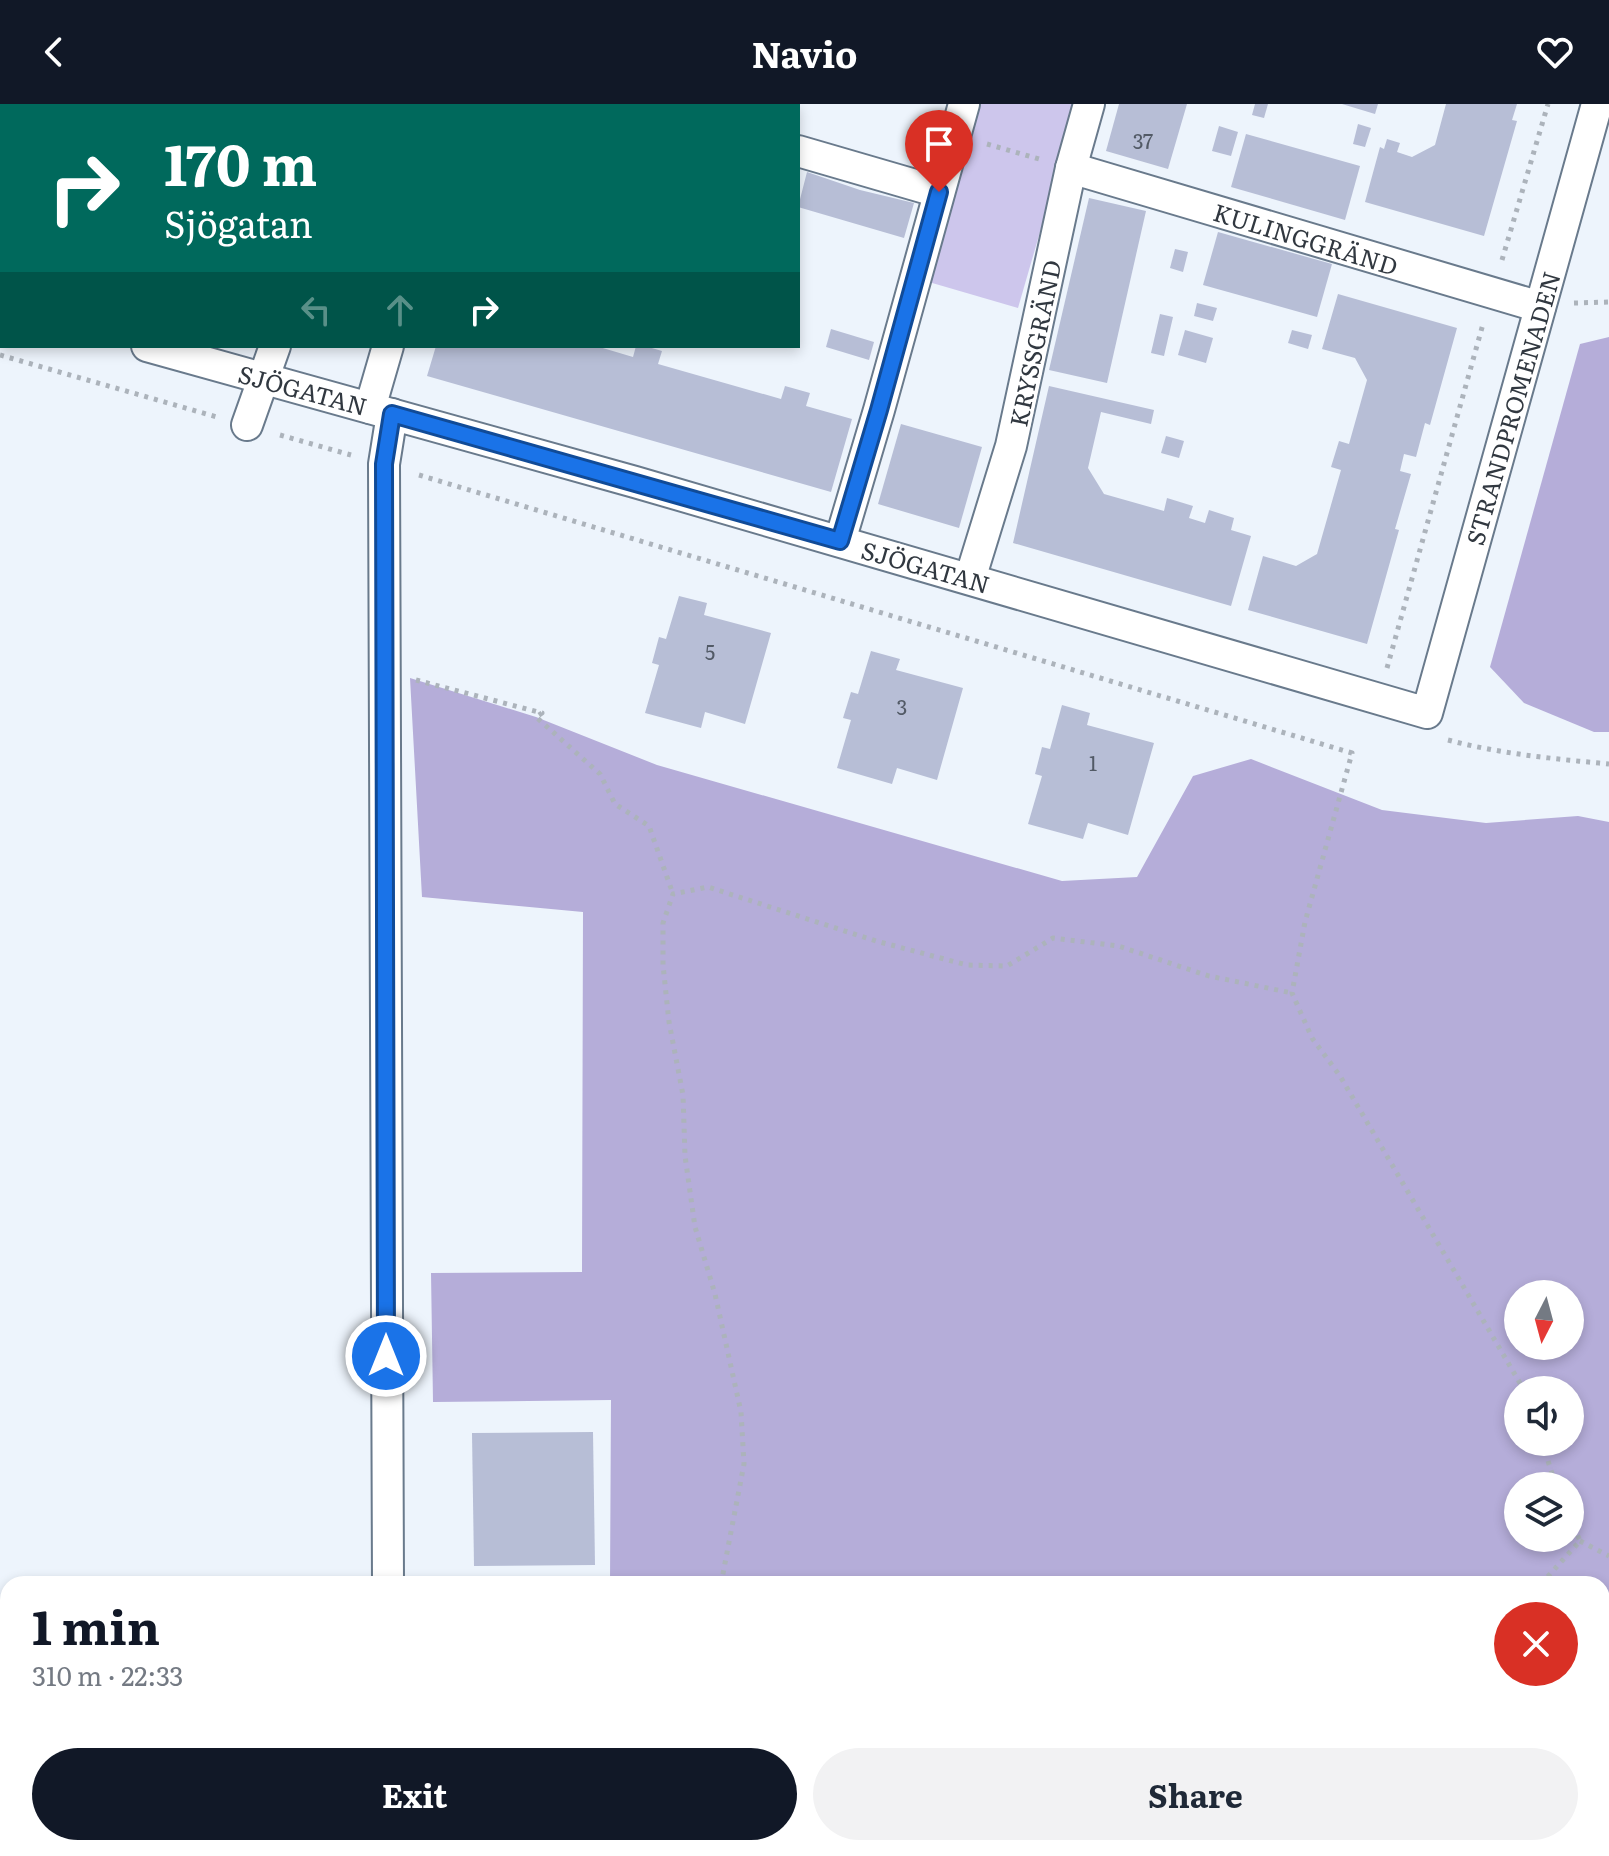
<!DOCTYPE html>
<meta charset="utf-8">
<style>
:root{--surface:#fff;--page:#f2f2f3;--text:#1f2937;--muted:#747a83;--accent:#111827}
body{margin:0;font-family:Literata,serif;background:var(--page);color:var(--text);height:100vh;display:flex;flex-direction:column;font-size:30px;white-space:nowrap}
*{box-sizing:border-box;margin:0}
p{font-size:26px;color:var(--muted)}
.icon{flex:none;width:44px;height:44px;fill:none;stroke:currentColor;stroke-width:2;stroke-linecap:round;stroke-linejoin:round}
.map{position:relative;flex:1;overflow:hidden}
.side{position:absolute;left:0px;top:1472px;width:1610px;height:280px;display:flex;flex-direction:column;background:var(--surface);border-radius:24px 24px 0 0;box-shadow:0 4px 12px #0003}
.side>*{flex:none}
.top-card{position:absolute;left:0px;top:0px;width:800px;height:244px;box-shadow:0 4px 12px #0003;background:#00695c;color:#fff;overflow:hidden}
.needle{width:52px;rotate:186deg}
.controls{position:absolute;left:1504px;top:1176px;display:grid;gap:16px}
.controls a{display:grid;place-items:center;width:80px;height:80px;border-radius:50%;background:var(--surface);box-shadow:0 4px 12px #0003;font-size:40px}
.pin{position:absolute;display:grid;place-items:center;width:68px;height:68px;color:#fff;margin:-82px -34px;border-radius:50% 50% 50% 0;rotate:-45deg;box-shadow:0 0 8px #0007}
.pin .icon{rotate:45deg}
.me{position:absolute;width:88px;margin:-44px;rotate:0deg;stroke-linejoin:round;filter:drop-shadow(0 0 6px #0008)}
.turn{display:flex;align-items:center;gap:28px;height:168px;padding:0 32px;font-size:36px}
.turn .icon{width:104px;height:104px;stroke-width:2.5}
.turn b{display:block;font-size:56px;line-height:68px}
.lanes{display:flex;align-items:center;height:76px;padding:0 32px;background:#0003;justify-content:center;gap:40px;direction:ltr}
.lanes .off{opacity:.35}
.round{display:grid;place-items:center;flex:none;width:84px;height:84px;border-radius:42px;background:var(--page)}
.overview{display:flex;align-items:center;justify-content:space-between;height:136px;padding:0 32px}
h1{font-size:48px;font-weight:700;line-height:60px;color:var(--accent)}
.primary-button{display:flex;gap:16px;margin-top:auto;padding:16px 32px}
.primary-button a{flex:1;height:92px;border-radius:48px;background:var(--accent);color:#fff;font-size:32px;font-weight:700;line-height:92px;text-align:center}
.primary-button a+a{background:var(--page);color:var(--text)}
header{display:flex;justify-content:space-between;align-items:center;height:104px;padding:0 32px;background:var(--accent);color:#fff;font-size:36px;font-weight:700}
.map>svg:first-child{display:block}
.green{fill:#cdc6ec}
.forest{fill:#b5add9;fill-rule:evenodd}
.building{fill:#b7bed6}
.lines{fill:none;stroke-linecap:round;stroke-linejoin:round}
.minor-casing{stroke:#697a8c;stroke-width:34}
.path{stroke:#acb3bb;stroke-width:5;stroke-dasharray:4 6;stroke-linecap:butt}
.minor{stroke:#fff;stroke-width:30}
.route-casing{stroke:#114b97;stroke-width:20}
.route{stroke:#1a73e8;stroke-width:14}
.labels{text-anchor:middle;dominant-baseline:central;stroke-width:6;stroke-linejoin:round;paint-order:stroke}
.number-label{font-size:20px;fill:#525a66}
.street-label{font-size:24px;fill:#313840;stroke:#fff}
</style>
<header><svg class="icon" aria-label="back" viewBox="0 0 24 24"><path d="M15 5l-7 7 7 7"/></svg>Navio<svg class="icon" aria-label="heart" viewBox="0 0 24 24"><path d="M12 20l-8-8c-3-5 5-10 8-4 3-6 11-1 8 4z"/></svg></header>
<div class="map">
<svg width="1609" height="1752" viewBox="0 0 1609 1752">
<rect width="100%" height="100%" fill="#edf4fc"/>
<path class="green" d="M972,0H1077L1018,204L922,176Z"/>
<g class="forest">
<path d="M1609,233V628H1594L1524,599L1490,563L1580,240Z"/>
<path d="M410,574L536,613L657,661L1062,777L1137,773L1193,672L1251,655L1382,706L1486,719L1578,712L1609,718V1522L1602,1524V1480H610L611,1296L433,1298L431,1169L582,1168L583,808L422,793ZM1518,1190H1570V1242H1518ZM1570,1286V1338H1518V1286ZM1518,1382H1570V1434H1518Z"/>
<path d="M607,1744H1355L1354,1752H607Z"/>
</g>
<g class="building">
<path d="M1119,0H1187L1168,65L1106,47Z"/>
<path d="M1255,0H1268L1264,14L1252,11Z"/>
<path d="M1342,0H1378L1375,10Z"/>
<path d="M1446,0H1517L1512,16L1517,17L1484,132L1365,98L1380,43L1384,45L1387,35L1400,39L1397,48L1412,53L1435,41Z"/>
<path d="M1358,20L1371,24L1365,43L1353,40Z"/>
<path d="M1219,22L1238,28L1231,52L1212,47Z"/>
<path d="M1246,30L1360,62L1345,116L1231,83Z"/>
<path d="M807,68L860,86L914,99L904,134L798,103Z"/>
<path d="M1089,94L1146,107L1107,279L1049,266Z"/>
<path d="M1218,128L1332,160L1317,213L1203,181Z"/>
<path d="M1175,145L1188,148L1183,168L1170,164Z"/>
<path d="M1338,190L1457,224L1430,321L1425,319L1416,353L1404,350L1400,367L1411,370L1395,425L1399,426L1367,540L1248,506L1263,452L1296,462L1317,450L1341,366L1331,363L1339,337L1349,340L1367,276L1355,254L1322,245Z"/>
<path d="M1197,199L1217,204L1213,217L1194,212Z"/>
<path d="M1160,210L1173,213L1164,252L1151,249Z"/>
<path d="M831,225L874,238L869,256L826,243Z"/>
<path d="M1185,226L1213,234L1206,259L1178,251Z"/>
<path d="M1292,226L1312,231L1308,245L1288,239Z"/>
<path d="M436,242H596L633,253L636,242H645L662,247L658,260L781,295L785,282L810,289L806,302L852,315L831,388L427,272Z"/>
<path d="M1049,282L1154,306L1151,320L1101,308L1088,364L1104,390L1164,407L1167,394L1193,402L1189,414L1205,419L1209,406L1234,414L1231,426L1251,432L1231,502L1013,439Z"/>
<path d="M901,320L982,343L959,424L878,400Z"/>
<path d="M1166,332L1184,337L1179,354L1161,349Z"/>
<path d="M679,492L707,499L704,511L771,529L745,620L705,608L701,624L645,609L659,561L652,559L659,533L666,535Z"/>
<path d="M871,547L900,555L896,566L963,584L937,676L897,664L892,680L837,664L851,616L843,614L851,588L858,590Z"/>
<path d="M1062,601L1090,609L1087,621L1154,639L1128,731L1088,719L1083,735L1028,720L1042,672L1035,670L1042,643L1050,645Z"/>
<path d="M593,1328L595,1461L474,1462L472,1329Z"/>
<path d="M1602,1541H1609V1602H1605V1613H1602Z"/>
<path d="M1602,1667H1609V1747H1597V1744H1602Z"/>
<path d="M462,1744H583V1752H463Z"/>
</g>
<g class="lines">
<defs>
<g id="minor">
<path d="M639,0L646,2"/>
<path d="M344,2V0"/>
<path d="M459,2L460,0"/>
<path d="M798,47L939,88"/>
<path d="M1071,64L1540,203"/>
<path d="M0,201L2,202"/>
<path d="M147,242L635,378L1427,609L1597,0"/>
<path d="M370,304L388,242"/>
<path d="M247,321L275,242"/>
<path d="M840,437L879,306L964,0"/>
<path d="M970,475L1011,342L1071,64L1089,0"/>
<path d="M388,1480L384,360L392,310"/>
<path d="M391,1744V1752"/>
</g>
</defs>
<use href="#minor" class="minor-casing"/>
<g class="path">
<path d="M987,40L1039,55"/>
<path d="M1502,156L1548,0"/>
<path d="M1574,199L1609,198"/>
<path d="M0,251L217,313"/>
<path d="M280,331L351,351"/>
<path d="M419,371L1352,649L1305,818L1292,889L1312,934L1340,972L1524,1286"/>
<path d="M1387,564L1483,220"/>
<path d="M416,576L542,609L536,613L600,670L615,700L649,722L673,790"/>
<path d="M1448,636C1501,650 1555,655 1609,660"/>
<path d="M1542,1338L1556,1382"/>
<path d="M1580,1437L1609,1452"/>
<path d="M721,1480L744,1360L741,1308L715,1190L695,1123L685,1052L683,991L669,918L663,861V819L673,790L708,783L876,837L967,861L1007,862L1053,834L1118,842L1209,872L1292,889"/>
<path d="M1541,1480L1580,1437L1570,1414"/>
<path d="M785,1744L806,1752"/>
<path d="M1311,1744L1313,1752"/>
<path d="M1110,1752L1133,1744"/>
</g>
<use href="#minor" class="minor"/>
</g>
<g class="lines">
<defs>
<path id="route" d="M386,1252L384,360L392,310L840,437L879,306L939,88"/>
</defs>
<use href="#route" class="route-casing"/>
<use href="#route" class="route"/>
</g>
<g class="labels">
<g class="number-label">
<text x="1143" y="36">37</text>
<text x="710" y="547">5</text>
<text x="902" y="602">3</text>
<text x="1093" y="658">1</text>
</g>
<g class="street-label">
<text transform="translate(1306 134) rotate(17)">KULINGGRÄND</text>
<text transform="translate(1034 239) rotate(-78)">KRYSSGRÄND</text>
<text transform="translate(303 285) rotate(15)">SJÖGATAN</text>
<text transform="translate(1512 304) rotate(-74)">STRANDPROMENADEN</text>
<text transform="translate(926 462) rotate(16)">SJÖGATAN</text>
</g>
</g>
</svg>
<div class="controls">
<a><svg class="needle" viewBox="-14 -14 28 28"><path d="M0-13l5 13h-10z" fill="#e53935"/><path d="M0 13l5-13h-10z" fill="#747a83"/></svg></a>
<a><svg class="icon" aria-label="sound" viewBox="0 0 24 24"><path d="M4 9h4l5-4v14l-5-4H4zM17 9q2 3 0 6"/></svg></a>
<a><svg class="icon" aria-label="layers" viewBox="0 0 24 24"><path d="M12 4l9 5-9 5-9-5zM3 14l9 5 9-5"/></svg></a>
</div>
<div class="pin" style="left:939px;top:88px;background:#d93025"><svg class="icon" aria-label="arrive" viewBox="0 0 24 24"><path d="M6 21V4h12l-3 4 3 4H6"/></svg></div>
<svg class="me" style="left:386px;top:1252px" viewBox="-20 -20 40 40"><circle r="17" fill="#1a73e8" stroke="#fff" stroke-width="3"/><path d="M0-11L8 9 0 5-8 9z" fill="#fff"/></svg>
<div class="top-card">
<div class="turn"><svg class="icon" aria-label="right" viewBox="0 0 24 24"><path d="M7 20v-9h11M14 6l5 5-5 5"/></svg><div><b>170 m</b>Sjögatan</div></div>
<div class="lanes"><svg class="icon off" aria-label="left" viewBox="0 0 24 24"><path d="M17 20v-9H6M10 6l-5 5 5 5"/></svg><svg class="icon off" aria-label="ahead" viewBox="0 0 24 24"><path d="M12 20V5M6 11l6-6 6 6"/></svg><svg class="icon" aria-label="right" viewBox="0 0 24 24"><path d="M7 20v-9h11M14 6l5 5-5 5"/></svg></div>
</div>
<section class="side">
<div class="overview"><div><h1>1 min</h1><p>310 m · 22:33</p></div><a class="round" style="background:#d93025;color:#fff"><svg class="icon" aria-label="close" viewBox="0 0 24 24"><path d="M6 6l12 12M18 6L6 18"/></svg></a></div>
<div class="primary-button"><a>Exit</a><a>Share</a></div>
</section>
</div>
